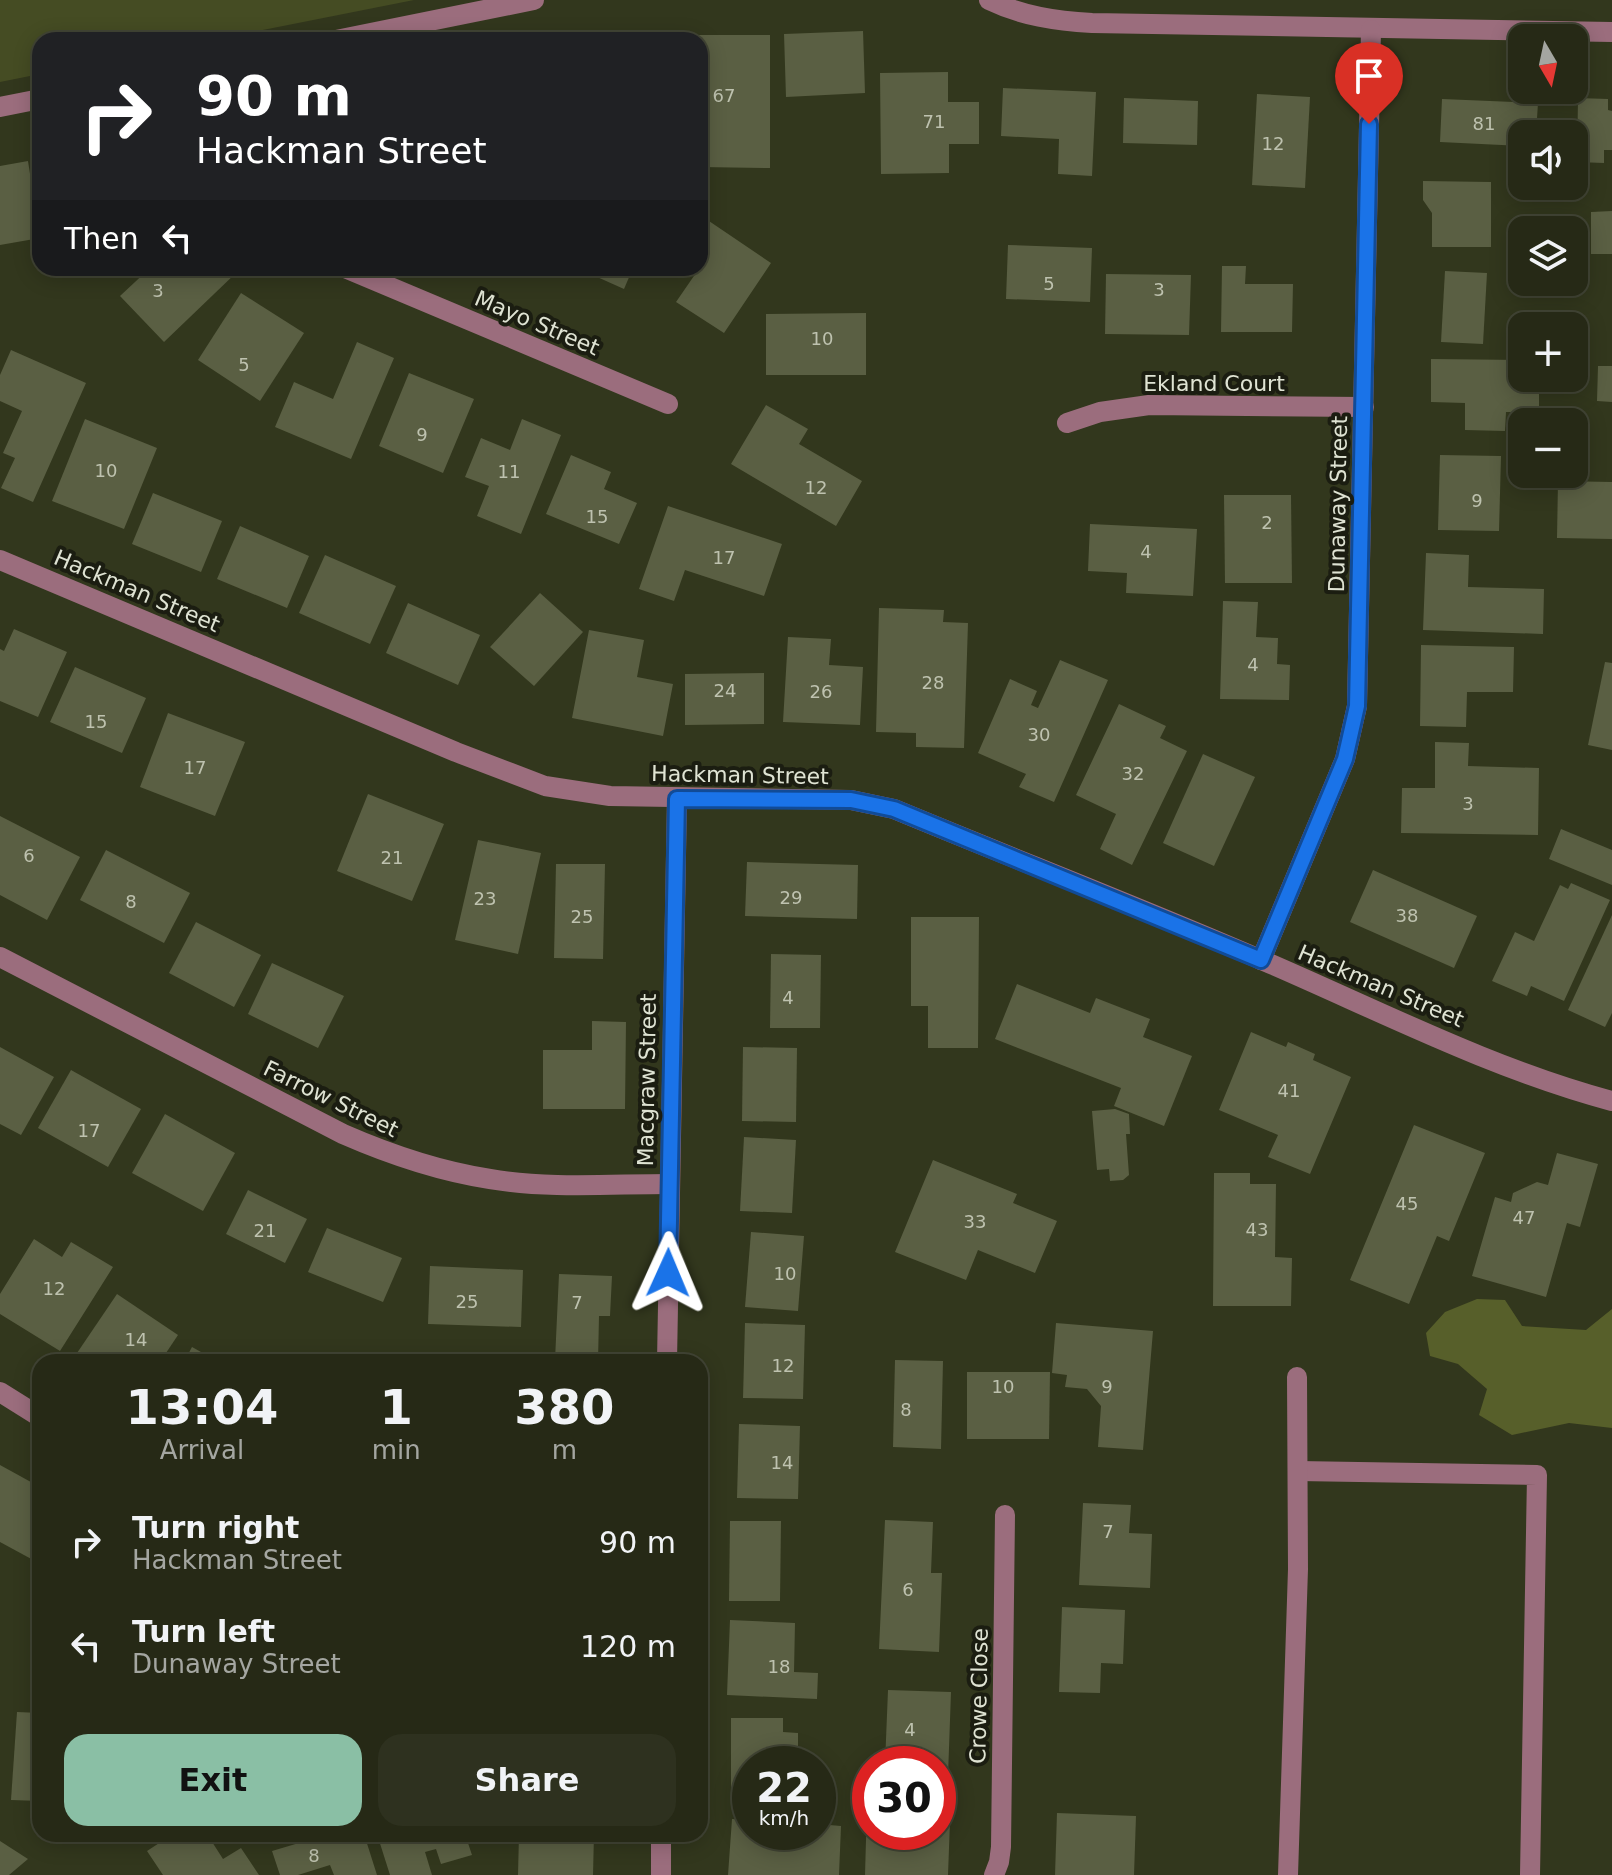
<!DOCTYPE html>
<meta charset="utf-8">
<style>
:root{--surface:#262916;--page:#2e311f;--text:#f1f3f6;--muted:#a4a6a1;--line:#424535;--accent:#8abfa5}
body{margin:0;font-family:"DejaVu Sans",sans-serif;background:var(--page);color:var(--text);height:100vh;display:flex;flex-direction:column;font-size:30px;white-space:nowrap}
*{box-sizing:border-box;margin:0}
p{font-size:26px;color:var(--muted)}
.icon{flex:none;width:44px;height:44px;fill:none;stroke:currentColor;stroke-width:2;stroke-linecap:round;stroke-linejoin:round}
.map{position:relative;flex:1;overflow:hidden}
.panel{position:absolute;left:32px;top:1354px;width:676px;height:488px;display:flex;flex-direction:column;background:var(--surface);border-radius:24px;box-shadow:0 4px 20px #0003,0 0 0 2px var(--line)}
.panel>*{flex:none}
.hud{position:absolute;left:32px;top:32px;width:676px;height:244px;border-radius:24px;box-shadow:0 4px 20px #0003,0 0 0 2px var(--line);background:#202124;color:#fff;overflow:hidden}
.needle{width:52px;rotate:171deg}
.fabs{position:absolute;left:1508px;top:24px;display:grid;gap:16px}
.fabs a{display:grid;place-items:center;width:80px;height:80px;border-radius:16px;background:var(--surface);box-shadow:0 4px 20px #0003,0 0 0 2px var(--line);font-size:40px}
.speed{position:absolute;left:732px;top:1746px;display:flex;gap:16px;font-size:40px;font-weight:700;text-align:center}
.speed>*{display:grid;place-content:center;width:104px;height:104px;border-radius:50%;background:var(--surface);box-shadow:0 4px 20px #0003,0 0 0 2px var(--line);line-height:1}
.speed small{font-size:20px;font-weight:400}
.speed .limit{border:12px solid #d22;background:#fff;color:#111}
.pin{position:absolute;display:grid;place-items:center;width:68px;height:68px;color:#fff;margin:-82px -34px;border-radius:50% 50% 50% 0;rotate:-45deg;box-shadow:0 0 8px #0007}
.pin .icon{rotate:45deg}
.me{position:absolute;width:88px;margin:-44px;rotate:1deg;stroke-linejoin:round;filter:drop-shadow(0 0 6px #0008)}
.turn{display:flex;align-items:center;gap:28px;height:168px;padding:0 32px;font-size:36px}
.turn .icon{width:104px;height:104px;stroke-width:2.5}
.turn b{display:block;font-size:56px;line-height:68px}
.then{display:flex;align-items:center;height:76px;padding:0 32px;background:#0003;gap:16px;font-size:30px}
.eta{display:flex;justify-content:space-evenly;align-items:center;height:136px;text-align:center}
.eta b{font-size:48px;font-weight:700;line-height:56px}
.action{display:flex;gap:16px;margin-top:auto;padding:16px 32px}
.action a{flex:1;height:92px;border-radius:24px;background:var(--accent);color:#111;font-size:32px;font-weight:700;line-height:92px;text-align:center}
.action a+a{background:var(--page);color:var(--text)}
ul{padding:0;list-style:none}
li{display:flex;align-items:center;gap:24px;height:104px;padding:0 32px}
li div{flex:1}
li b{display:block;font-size:30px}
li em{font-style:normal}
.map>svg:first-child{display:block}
.green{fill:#454c23}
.forest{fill:#575f2a}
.building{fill:#5a5f43}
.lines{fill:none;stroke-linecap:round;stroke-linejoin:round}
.minor{stroke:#9b6d7d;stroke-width:20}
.route-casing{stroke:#114b97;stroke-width:20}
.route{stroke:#1a73e8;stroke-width:14}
.labels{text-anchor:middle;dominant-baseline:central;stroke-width:8;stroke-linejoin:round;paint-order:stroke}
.number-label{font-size:18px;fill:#bec2af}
.street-label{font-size:22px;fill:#dfe3d3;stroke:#1b1d11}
</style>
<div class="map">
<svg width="1612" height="1875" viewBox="0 0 1612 1875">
<rect width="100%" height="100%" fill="#32371d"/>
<path class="green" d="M0,0H414L212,40H40V74L0,82Z"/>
<path class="forest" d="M1477,1299L1505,1300L1522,1326L1586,1330L1612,1309V1428L1569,1423L1512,1435L1479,1415L1487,1389L1458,1364L1430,1356L1426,1333L1445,1312Z"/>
<g class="building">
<path d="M863,31L865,93L786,97L784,34Z"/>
<path d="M682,35H770V168L700,167V40H681Z"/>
<path d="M948,72V102H979V144H949V173L881,174L880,73Z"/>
<path d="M1003,88L1096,92L1092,176L1058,174L1059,139L1001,136Z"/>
<path d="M1257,94L1310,97L1305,188L1252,185Z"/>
<path d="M1124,98L1198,101L1197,145L1123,143Z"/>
<path d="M1578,98L1608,99V110L1612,111V150H1604V163L1577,162Z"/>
<path d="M1442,99L1538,103L1536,134H1522V146L1440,142Z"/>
<path d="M28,161L40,238L0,245V166Z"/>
<path d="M1423,181L1491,182V247H1432V213L1423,200Z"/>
<path d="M1612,211V254H1591V212Z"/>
<path d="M706,219L771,263L724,333L676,302L707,257L700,253V228Z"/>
<path d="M1008,245L1092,248L1090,302L1006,299Z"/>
<path d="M1222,266H1246L1245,284H1293L1292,332H1221Z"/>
<path d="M150,268H235L238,271L164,342L120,296Z"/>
<path d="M577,268H633L624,289Z"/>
<path d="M1445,271L1487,273L1483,344L1441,342Z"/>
<path d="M1106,274L1191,275L1189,335L1105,334Z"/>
<path d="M241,293L304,333L260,401L198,360Z"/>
<path d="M866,313V375H766V314Z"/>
<path d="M357,342L394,358L351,459L275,427L294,382L333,399Z"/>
<path d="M11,350L86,383L33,502L1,488L15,458L3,453L22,411L0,401V375Z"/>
<path d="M1431,359L1522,360V378H1539V412H1506L1505,431L1465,430V403L1431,402Z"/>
<path d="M1598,366H1612V402L1597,401Z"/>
<path d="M409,373L474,399L443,473L379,446Z"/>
<path d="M766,405L808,429L799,444L862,481L836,526L731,464Z"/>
<path d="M85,419L157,448L124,529L52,501Z"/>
<path d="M522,419L561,435L521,534L477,516L489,486L465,477L481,438L510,450Z"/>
<path d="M571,455L611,472L604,489L637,503L619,544L546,514Z"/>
<path d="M1440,455L1501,456L1499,531L1438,530Z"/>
<path d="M1558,481L1612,482V539L1557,538Z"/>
<path d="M153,493L222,521L201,572L132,544Z"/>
<path d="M1224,495H1291L1292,583H1225Z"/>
<path d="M668,506L782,544L764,596L685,570L674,601L639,589Z"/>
<path d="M1090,524L1197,529L1193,596L1126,593L1127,573L1088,571Z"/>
<path d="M240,526L309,556L287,608L217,579Z"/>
<path d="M1426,553L1469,555L1468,587L1544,589L1543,634L1423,630Z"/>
<path d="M325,555L396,586L370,644L299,613Z"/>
<path d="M540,593L583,632L534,686L490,647Z"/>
<path d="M1223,601L1258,602L1256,637L1278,638L1277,664L1290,665L1289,700L1220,699Z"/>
<path d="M408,603L480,635L458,685L386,653Z"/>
<path d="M879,608L944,610L943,622L968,623L964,748L916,747V733L876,732Z"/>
<path d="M14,629L67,652L38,717L0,701V649L4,651Z"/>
<path d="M589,630L644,640L637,677L673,684L663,736L572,718Z"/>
<path d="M788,637L831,639L829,665L863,667L860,725L783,722Z"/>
<path d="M1421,645L1514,647L1513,692H1467L1466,727L1420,726Z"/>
<path d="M1060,660L1108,680L1054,802L1019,787L1026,774L978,753L1010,679L1037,691L1031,705L1038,708Z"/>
<path d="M1605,662L1612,663V750L1588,745Z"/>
<path d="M75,667L146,698L122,753L50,722Z"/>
<path d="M764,673V724L685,725V674Z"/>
<path d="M1119,704L1166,726L1160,738L1187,751L1132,865L1100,849L1116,814L1076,795Z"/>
<path d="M168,713L245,742L215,816L140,787Z"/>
<path d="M1435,742L1469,743L1468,766L1539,768L1538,835L1401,833L1402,788H1435Z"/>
<path d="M1203,754L1255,777L1214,866L1163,843Z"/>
<path d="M368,794L444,824L412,901L337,871Z"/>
<path d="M0,816L80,857L47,920L0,895Z"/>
<path d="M1561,829L1612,850V885L1549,859Z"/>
<path d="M478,840L541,853L518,954L455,940Z"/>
<path d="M106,850L190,893L164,943L80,900Z"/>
<path d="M747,862L858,865L857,919L745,916Z"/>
<path d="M556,864H605L603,959L554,958Z"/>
<path d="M1373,870L1477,916L1454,968L1350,922Z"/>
<path d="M1571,883L1610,900L1564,1001L1531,986L1527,996L1492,981L1515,932L1534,941L1560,885L1568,889Z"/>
<path d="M1612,915V1013L1605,1027L1568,1010Z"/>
<path d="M911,917H979L978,1048H928V1006H911Z"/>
<path d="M196,922L261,955L234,1007L169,973Z"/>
<path d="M771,954L821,955L820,1028H770Z"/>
<path d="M272,963L344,996L318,1048L248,1014Z"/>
<path d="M1017,984L1090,1013L1096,998L1150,1019L1143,1037L1192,1056L1164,1126L1114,1106L1121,1088L995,1039Z"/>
<path d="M592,1021L626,1022L625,1109H543V1050H592Z"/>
<path d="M1251,1032L1286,1047L1288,1042L1315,1054L1313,1060L1351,1077L1310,1174L1268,1157L1278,1135L1219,1110Z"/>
<path d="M0,1047L54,1077L21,1135L0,1124Z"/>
<path d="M743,1047L797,1048L796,1122L742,1121Z"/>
<path d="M71,1070L141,1109L108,1167L38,1128Z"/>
<path d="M1115,1109L1129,1114L1130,1134H1126L1129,1175L1123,1180L1110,1181L1109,1169L1097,1170L1092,1111Z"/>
<path d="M165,1114L235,1153L203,1211L132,1173Z"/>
<path d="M1414,1125L1485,1153L1449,1241L1437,1236L1409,1304L1350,1280Z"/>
<path d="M744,1137L796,1140L792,1213L740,1211Z"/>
<path d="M1557,1153L1598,1164L1580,1227L1567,1223L1546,1297L1472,1276L1495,1197L1511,1202L1513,1193L1537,1182L1548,1185Z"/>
<path d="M933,1160L1017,1194L1013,1203L1057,1221L1035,1273L978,1250L966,1280L895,1252Z"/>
<path d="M1214,1173H1250V1184H1276L1275,1257L1292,1258L1291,1306H1213Z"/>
<path d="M248,1190L307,1219L285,1263L226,1234Z"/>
<path d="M327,1228L402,1258L383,1302L308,1272Z"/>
<path d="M751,1232L804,1236L798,1311L745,1307Z"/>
<path d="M34,1239L62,1257L71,1242L113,1267L60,1351L0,1314V1294Z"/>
<path d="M430,1266L523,1270L521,1327L428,1324Z"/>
<path d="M559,1274L612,1276L610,1316H599L598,1362L555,1360Z"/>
<path d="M117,1294L178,1335L160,1362H83L75,1356Z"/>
<path d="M745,1323L805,1325L803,1399L743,1398Z"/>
<path d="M1056,1323L1153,1331L1143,1450L1098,1447L1101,1406L1087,1389L1065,1387L1067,1375L1052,1373Z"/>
<path d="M192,1347L219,1362H184Z"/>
<path d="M895,1360L943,1361L941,1449L893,1447Z"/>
<path d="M967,1372H1050L1049,1439H967Z"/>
<path d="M739,1424L800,1426L798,1499L737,1498Z"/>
<path d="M0,1465L40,1487V1553L35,1561L0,1542Z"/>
<path d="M1083,1503L1131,1505L1129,1533L1152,1534L1150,1588L1079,1585Z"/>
<path d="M885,1520L933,1522L931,1573H942L939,1652L879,1649Z"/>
<path d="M730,1521H781L780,1601H729Z"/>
<path d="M1062,1607L1125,1610L1123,1664L1101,1663L1100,1693L1059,1692Z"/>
<path d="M730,1620L795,1623L794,1672L818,1673L817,1699L727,1695Z"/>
<path d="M888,1690L951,1692L948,1776L938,1775V1764H885Z"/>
<path d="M17,1712L40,1713V1801L11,1800Z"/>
<path d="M731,1718H783V1732L798,1733V1764H750V1793H731Z"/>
<path d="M867,1804H870V1832H938V1820L950,1821L948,1875H865Z"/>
<path d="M1057,1813L1136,1816L1134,1875H1055Z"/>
<path d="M732,1819L750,1820V1832H818V1824L841,1826L839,1875H728Z"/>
<path d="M173,1834H207L223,1859L241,1848L259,1875H163L147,1851Z"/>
<path d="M306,1834H364L377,1875H334L330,1865L298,1875H280L272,1851L309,1840Z"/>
<path d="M377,1834H465L472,1855L441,1864L436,1849L425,1852L432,1875H390Z"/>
<path d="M519,1834H594L593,1875H518Z"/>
<path d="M0,1841L28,1859L9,1875H0Z"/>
</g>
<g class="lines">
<g class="minor">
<path d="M989,0C1022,16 1056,21 1092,23L1612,32"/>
<path d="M336,40L534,0"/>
<path d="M0,107L40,99"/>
<path d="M345,268L668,404"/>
<path d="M1067,423L1100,412L1149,405L1364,407"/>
<path d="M0,560L456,752L545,786L610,796L851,800L894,809C1017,860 1142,908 1264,961C1378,1010 1492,1069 1612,1101"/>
<path d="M0,957L343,1134C391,1155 438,1171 490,1179C549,1189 610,1184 669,1184"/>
<path d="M1261,960L1345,759L1357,706L1371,30"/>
<path d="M667,1362L677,799"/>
<path d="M0,1392L40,1417"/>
<path d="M1298,1471L1537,1475L1530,1875"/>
<path d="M661,1875V1834"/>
<path d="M994,1875L999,1862L1001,1847L1005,1515"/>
<path d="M1288,1875L1298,1569L1297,1377"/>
</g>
</g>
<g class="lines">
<defs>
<path id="route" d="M668,1273L677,799L851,800L894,809L1261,960L1345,759L1357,706L1369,124"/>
</defs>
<use href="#route" class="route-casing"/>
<use href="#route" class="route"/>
</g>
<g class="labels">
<g class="number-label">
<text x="724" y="95">67</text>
<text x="934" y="121">71</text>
<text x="1484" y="123">81</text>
<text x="1273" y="143">12</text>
<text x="1049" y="283">5</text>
<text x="1159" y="289">3</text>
<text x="158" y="290">3</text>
<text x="822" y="338">10</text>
<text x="244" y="364">5</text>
<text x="422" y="434">9</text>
<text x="106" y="470">10</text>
<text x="509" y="471">11</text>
<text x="816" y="487">12</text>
<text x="1477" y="500">9</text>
<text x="597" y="516">15</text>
<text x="1267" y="522">2</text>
<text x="1146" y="551">4</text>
<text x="724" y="557">17</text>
<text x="1253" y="664">4</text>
<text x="933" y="682">28</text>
<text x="725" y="690">24</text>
<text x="821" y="691">26</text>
<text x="96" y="721">15</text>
<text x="1039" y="734">30</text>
<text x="195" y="767">17</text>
<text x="1133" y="773">32</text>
<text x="1468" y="803">3</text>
<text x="29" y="855">6</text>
<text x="392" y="857">21</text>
<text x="791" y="897">29</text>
<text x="485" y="898">23</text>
<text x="131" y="901">8</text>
<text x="1407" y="915">38</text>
<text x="582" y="916">25</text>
<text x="788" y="997">4</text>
<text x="1289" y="1090">41</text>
<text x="89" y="1130">17</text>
<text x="1407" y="1203">45</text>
<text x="1524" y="1217">47</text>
<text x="975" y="1221">33</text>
<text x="1257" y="1229">43</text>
<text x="265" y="1230">21</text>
<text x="785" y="1273">10</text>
<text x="54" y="1288">12</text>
<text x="467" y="1301">25</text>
<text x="577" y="1302">7</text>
<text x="136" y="1339">14</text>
<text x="783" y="1365">12</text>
<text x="1003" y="1386">10</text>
<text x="1107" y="1386">9</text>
<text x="906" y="1409">8</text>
<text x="782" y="1462">14</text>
<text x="1108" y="1531">7</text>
<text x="908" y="1589">6</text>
<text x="779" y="1666">18</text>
<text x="910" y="1729">4</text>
<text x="314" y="1855">8</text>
</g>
<g class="street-label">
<text transform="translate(537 323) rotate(23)">Mayo Street</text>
<text x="1214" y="383">Ekland Court</text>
<text transform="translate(1338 504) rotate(-89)">Dunaway Street</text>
<text transform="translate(137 591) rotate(23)">Hackman Street</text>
<text transform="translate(740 775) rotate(1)">Hackman Street</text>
<text transform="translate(1381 986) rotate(23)">Hackman Street</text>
<text transform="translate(647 1080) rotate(-89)">Macgraw Street</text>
<text transform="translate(331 1099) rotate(26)">Farrow Street</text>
<text transform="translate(979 1696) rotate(-89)">Crowe Close</text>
</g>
</g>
</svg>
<div class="fabs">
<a><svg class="needle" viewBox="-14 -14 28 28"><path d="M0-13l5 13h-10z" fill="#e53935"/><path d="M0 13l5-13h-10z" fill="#a4a6a1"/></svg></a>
<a><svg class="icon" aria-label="sound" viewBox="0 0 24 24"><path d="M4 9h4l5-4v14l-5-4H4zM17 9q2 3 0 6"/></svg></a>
<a><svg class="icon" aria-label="layers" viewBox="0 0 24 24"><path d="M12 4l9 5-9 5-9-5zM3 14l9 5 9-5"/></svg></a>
<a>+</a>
<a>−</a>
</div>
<div class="speed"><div>22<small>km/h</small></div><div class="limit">30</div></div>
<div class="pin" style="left:1369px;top:124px;background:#d93025"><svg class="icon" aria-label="arrive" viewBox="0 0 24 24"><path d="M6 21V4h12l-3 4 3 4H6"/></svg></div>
<svg class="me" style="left:668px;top:1273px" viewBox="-20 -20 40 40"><path d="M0-17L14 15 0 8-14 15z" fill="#1a73e8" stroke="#fff" stroke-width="4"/></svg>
<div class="hud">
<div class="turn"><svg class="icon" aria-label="right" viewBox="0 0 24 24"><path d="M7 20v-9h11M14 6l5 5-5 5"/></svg><div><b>90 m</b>Hackman Street</div></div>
<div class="then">Then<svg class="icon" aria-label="left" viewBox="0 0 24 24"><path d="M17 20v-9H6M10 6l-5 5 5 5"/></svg></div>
</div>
<section class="panel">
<div class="eta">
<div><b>13:04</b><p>Arrival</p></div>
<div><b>1</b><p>min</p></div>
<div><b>380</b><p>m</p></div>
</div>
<ul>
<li><svg class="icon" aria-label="right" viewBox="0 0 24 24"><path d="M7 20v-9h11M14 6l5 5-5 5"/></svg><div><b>Turn right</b><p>Hackman Street</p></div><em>90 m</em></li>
<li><svg class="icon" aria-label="left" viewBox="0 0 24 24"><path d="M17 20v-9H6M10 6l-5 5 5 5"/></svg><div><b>Turn left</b><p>Dunaway Street</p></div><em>120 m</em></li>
</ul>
<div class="action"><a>Exit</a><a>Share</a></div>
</section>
</div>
